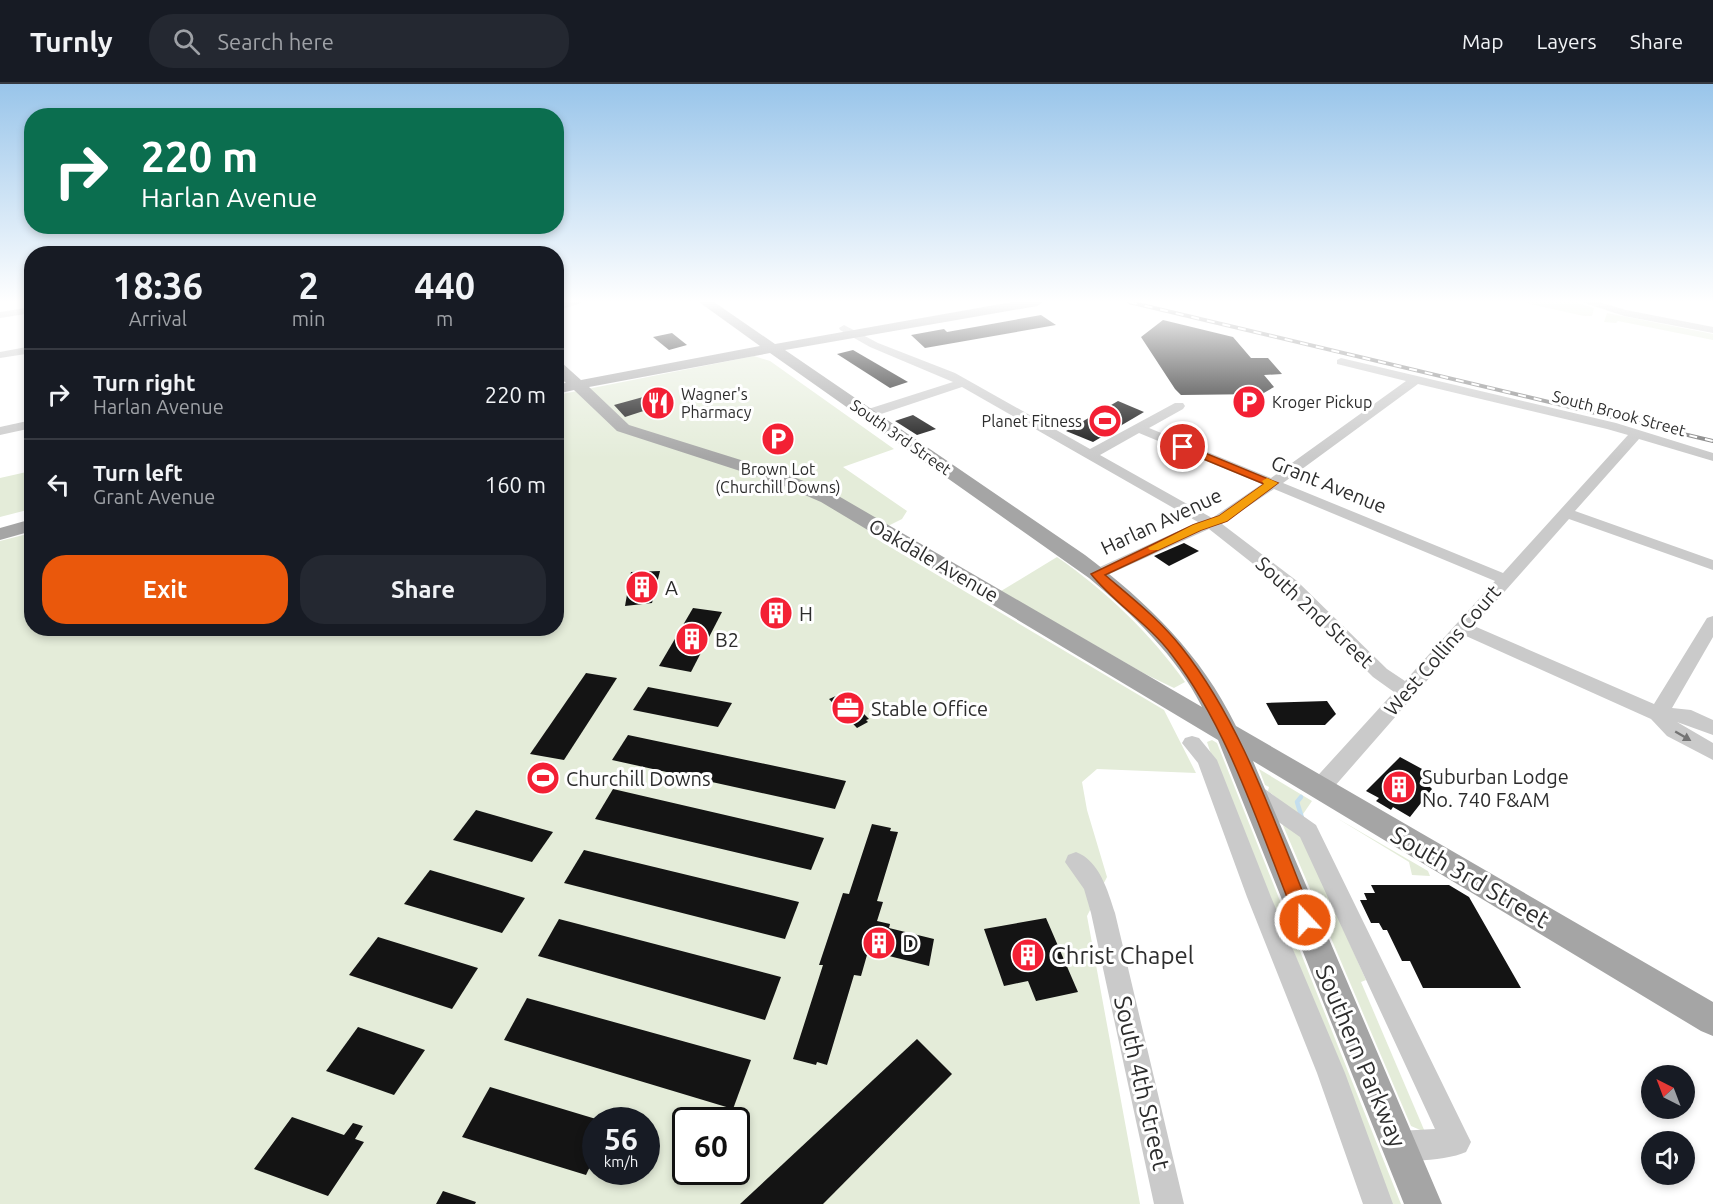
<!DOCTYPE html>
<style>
:root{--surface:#171b24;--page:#242831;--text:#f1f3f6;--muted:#9ea1a6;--line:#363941;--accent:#ea580c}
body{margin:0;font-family:Ubuntu,sans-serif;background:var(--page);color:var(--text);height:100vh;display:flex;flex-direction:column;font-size:22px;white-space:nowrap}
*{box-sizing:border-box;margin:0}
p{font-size:20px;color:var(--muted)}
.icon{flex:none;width:33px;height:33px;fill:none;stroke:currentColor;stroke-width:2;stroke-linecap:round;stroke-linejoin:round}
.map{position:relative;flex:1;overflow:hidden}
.drawer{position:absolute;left:24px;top:162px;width:540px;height:390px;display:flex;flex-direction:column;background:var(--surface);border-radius:24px;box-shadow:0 3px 9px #0003}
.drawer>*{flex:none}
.guide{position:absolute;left:24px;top:24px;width:540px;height:126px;border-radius:24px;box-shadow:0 3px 9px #0003;background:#0b6e4f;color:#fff;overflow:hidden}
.needle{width:39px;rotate:318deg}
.controls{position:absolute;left:1641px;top:981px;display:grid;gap:12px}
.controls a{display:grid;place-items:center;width:54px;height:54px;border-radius:50%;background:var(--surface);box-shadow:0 3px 9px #0003;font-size:30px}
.speed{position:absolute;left:582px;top:1023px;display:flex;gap:12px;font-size:30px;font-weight:700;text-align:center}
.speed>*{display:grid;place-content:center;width:78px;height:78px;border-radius:50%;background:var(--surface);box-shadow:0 3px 9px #0003;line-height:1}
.speed small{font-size:15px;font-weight:400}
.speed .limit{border:3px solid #111;border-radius:9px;background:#fff;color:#111}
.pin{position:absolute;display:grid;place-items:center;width:51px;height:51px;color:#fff;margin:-26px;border:3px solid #fff;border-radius:50%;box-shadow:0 2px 6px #0007}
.me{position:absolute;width:66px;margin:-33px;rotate:339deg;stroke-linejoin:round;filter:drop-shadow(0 0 4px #0008)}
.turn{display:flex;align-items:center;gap:21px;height:126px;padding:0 18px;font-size:27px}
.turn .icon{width:78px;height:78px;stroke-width:2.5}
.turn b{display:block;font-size:42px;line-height:51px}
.eta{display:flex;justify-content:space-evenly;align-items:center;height:102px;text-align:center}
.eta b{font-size:36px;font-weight:700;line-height:42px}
.button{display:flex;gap:12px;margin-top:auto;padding:12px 18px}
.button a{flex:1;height:69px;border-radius:24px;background:var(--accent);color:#fff;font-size:24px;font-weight:700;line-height:69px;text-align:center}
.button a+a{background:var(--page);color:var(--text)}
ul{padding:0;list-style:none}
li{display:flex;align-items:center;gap:18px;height:90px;padding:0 18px;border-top:2px solid var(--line)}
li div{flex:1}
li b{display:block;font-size:22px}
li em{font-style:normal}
header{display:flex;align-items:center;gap:36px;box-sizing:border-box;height:84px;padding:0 30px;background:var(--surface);border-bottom:2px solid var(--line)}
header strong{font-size:28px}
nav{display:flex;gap:33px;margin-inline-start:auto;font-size:21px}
.search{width:420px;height:54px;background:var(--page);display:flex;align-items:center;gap:15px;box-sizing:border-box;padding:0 21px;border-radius:24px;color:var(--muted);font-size:22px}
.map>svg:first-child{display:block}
.green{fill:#e4ecd9;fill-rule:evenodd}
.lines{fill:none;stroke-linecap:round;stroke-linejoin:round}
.stream{stroke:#c4deee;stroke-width:4.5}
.building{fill:#141414}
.minor{fill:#cacaca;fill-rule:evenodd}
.major{fill:#a5a5a5;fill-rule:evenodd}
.rail-casing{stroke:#828282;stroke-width:4}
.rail{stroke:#fff;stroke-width:2;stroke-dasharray:8;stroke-linecap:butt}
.oneway{fill:#747474}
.route{fill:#ea580c;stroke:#983908;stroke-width:1.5}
.slow{fill:#f59e0b}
.labels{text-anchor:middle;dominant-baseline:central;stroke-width:6;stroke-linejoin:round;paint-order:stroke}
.far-poi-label{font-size:16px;fill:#2d2d2d;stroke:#fff;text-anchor:start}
.far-street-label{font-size:16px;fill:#2d2d2d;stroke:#fff}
.street-label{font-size:20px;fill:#2d2d2d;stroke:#fff}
.poi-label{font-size:20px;fill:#2d2d2d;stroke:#fff;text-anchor:start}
.near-street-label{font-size:24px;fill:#2d2d2d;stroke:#fff}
.near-poi-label{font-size:24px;fill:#2d2d2d;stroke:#fff;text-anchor:start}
</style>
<header>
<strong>Turnly</strong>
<div class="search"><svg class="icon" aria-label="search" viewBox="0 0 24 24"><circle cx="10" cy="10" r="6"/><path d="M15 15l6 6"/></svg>Search here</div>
<nav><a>Map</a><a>Layers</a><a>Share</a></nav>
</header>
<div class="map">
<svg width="1713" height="1120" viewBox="0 0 1713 1120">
<rect width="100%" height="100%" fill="#fff"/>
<g class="green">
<path d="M1521,218H1575L1594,224L1592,232H1584Z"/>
<path d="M1607,229L1713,250V256L1618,237L1616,239L1604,238Z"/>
<path d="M754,272L770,277L894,365L843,383L907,427L902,435L870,451L1164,626L1196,689L1097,685L1082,698L1087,726L1107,793L1087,832L1140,1120H0V457L31,449L32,544H556L557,311ZM596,1036H646V1088H596ZM686,1036H736V1088H686Z"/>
<path d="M31,387V425L0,433V394Z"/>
<path d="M1057,473C1107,508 1149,548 1185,598L1174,604L1145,590L1001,507Z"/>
<path d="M1212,656L1217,659L1401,1120H1391L1288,853L1279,847L1214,679L1207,658Z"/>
<path d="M1259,685L1312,717L1301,733L1268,707L1269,703L1265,701Z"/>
<path d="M1279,732L1299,746L1305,759L1366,896L1361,898L1425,1048L1411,1042Z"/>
<path d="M1335,733L1428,787L1430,792L1412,791L1409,778Z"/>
</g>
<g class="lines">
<path class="stream" d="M1301,713L1297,718L1302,734"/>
</g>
<g class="building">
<path d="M1041,231L1056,241L925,264L911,251L944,245L947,248Z"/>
<path d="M1163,236L1233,253L1251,274H1268L1282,290L1264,291L1274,303L1262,310L1181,311L1175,305L1141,253Z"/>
<path d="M672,249L687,261L669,266L653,253Z"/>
<path d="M853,266L908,298L890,304L837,270Z"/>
<path d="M654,310L665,320L625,333L614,321Z"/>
<path d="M1118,317L1144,328L1093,358L1066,347Z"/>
<path d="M913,331L936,345L917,351L895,337Z"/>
<path d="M1184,459L1199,467L1169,482L1154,472Z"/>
<path d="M660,487L652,519L625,522L631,488Z"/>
<path d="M693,524L722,528L691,588L659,582Z"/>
<path d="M586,589L617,594L564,676L530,670Z"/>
<path d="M648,603L732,619L718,643L633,626Z"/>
<path d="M843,609L869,635L866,636L868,638L857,644L829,615Z"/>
<path d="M1327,617L1336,630L1325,641H1278L1266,619Z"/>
<path d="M628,651L846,697L835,725L612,676Z"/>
<path d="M1400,673L1435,692L1428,701L1432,705L1410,733L1393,723L1391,726L1376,717L1379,714L1366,707Z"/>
<path d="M613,705L824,754L811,786L595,735Z"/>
<path d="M476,726L553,748L532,778L453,756Z"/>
<path d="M872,740L891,744L890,747L898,748L877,817L883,818L877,837L890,840L889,844L934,855L929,882L881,870L880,874L867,871L861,892L854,891L827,981L817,978L816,981L793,975L823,881H819L843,809L849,810Z"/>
<path d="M584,766L799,818L785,855L564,799Z"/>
<path d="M430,786L525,814L502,849L404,820Z"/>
<path d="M1371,801H1449L1469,813L1521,904H1423L1410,877H1402L1387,846H1383L1379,839H1371L1360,816H1367L1364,809H1375Z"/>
<path d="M1046,834L1078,908L1036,917L1028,897L1004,902L984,845Z"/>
<path d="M559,835L781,893L765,936L538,872Z"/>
<path d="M378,853L478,884L452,925L349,891Z"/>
<path d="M527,914L751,976L733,1025L504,956Z"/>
<path d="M358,943L425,966L394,1011L326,987Z"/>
<path d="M917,955L952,990L823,1120H740Z"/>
<path d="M490,1003L596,1035V1070L586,1091L462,1053Z"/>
<path d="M292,1033L344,1051L353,1039L363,1042L355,1055L364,1058L328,1112L254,1085Z"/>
<path d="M443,1107L476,1118L475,1120H436Z"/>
</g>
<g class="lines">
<g class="minor">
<path d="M565,218H584L556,227V221Z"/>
<path d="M1582,218H1599L1626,226L1713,243V249L1624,232Z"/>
<path d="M32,223V229L0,234V228Z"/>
<path d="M844,241L878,259L955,289L1090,365L1175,319H1183L1185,322L1183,325L1149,344L1271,394L1406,297L1337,280V276L1341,274L1616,339L1713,369V377L1639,355L1575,427L1713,476V486L1569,435L1474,542L1654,620L1707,534L1713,532V553L1672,624L1691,626L1713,636V651L1677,638L1713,659V676L1667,652L1651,635L1466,552L1327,711L1319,713L1311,711L1308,705L1311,699L1394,608L1373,593L1285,505L1209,445L1103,493H1091L1089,490L1091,487L1198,438L962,303L872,333H862L861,330L862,327L953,298L870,263L840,246L839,244ZM1418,300L1607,345L1628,351L1503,489L1283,399ZM1139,349L1262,400L1212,434L1100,371ZM1274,405L1495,497L1405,597L1387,585L1297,497L1222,440Z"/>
<path d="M32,262V269L0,274V268Z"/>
<path d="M32,336V344L0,351V343Z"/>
<path d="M1192,652L1199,654L1217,676L1271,813L1345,989L1393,1120H1363L1317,989L1247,813L1198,679L1182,659L1185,654Z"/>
<path d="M1254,701L1262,703L1316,741L1466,1048L1471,1058L1466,1068C1448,1076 1406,1080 1388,1072L1383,1062L1388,1052L1398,1047L1435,1045L1300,753L1246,715L1243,709L1246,703Z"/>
<path d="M1076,768C1100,777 1108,808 1115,829L1184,1120H1154L1091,829L1084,805L1065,778L1068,771Z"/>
</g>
<g class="major">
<path d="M699,218H714L775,260L1012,218H1043L1037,222L785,266L1085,471C1148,519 1201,570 1236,642L1713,918V952L1701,947L1253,677L1442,1120H1404L1218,656L821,418L777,399L617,347L574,306L556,310V300L566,299L556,290V277L561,278L581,296L760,262ZM770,269L1089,494C1133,531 1176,571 1202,623L835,410L789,391L629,341L589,303Z"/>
<path d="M32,435V447L0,456V444Z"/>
</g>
<defs>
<path id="rail" d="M1129,218L1713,357"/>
</defs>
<use href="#rail" class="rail-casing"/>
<use href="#rail" class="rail"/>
</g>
<defs><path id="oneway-solid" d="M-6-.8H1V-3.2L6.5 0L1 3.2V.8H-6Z" transform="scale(1.5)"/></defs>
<use class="oneway" href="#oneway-solid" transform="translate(1683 652) rotate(30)"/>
<linearGradient id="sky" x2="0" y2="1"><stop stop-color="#99c5ea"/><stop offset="0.58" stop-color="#fff"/><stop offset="1" stop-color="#fff" stop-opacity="0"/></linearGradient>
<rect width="1713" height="375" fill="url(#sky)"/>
<path class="route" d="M1183,360L1278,399L1227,437L1201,446L1105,491C1132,514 1160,536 1182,564C1244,642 1276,744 1314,836L1311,841L1305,844L1298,841L1296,836C1260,747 1230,647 1172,571C1149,540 1114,519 1091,490L1193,441L1219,432L1264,400L1179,365V361Z"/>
<path class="slow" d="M1267,394L1278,399L1227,437L1201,446L1158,466H1150L1148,464L1193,441L1219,432L1264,400L1262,397Z"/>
<defs>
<symbol id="parking-disc" viewBox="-11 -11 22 22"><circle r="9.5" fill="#f32034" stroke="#fff"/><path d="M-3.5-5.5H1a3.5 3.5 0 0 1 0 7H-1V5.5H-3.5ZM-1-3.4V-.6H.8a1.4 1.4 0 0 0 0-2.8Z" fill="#fff"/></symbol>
<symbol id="restaurant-disc" viewBox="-11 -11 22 22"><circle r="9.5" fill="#f32034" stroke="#fff"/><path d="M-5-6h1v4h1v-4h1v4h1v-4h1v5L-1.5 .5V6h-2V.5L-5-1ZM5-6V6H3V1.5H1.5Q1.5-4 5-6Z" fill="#fff"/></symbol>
<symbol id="stadium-disc" viewBox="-11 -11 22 22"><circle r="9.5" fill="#f32034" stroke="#fff"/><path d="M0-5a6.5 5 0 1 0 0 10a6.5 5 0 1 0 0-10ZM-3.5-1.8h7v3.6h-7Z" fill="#fff"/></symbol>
<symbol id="building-disc" viewBox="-11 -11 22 22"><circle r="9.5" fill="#f32034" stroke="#fff"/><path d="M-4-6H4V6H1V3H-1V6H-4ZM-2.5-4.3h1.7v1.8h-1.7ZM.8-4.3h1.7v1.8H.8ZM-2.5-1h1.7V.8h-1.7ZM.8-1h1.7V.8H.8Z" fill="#fff"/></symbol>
<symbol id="office-disc" viewBox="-11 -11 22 22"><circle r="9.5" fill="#f32034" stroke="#fff"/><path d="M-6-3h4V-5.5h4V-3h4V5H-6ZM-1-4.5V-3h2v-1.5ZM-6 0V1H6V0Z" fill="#fff"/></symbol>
</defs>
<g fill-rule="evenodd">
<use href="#parking-disc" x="1230" y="299" width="38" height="38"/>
<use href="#restaurant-disc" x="639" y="300" width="38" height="38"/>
<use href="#stadium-disc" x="1086" y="318" width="38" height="38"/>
<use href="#parking-disc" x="759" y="336" width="38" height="38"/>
<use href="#building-disc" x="623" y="484" width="38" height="38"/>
<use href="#building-disc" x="757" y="510" width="38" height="38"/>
<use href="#building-disc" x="673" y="536" width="38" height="38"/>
<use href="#office-disc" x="829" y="605" width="38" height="38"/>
<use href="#stadium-disc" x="524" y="675" width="38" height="38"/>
<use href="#building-disc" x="1380" y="684" width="38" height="38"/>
<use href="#building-disc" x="860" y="840" width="38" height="38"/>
<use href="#building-disc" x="1009" y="852" width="38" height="38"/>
</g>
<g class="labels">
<g class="far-poi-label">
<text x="681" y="310">Wagner's<tspan x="681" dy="18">Pharmacy</tspan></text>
<text x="1272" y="318">Kroger Pickup</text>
<text x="1082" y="337" text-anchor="end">Planet Fitness</text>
<text x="778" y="385" text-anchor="middle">Brown Lot<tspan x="778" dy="18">(Churchill Downs)</tspan></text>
</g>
<g class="far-street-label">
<text transform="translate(1619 329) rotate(15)">South Brook Street</text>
<text transform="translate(901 353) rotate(35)">South 3rd Street</text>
</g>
<g class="street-label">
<text transform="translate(1329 400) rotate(22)">Grant Avenue</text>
<text transform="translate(1161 437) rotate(-25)">Harlan Avenue</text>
<text transform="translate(934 476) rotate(30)">Oakdale Avenue</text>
<text transform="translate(1315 528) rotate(43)">South 2nd Street</text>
<text transform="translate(1442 566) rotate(-49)">West Collins Court</text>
</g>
<g class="poi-label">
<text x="665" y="503">A</text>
<text x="799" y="529">H</text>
<text x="715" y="555">B2</text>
<text x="871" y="624">Stable Office</text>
<text x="1422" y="692">Suburban Lodge<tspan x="1422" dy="23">No. 740 F&amp;AM</tspan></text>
<text x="566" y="694">Churchill Downs</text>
</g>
<g class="near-street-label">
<text transform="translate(1470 793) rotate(30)">South 3rd Street</text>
<text transform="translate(1361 972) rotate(67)">Southern Parkway</text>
<text transform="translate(1142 999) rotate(77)">South 4th Street</text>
</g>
<g class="near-poi-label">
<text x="902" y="859">D</text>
<text x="1051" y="871">Christ Chapel</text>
</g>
</g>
</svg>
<div class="controls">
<a><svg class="needle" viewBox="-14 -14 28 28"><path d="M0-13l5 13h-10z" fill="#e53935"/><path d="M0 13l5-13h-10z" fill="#9ea1a6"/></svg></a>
<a><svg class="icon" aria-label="sound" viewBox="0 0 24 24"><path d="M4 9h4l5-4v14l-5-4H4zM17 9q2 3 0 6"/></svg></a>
</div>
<div class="speed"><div>56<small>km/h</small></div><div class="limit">60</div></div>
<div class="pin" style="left:1183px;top:363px;background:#d93025"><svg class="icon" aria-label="arrive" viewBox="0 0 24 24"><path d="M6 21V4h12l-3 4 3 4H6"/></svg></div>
<svg class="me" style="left:1305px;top:836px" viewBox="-20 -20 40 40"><circle r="17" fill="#ea580c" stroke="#fff" stroke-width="3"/><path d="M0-11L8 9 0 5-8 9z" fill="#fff"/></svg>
<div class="guide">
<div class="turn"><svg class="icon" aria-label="right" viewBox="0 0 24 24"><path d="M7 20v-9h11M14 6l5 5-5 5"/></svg><div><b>220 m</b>Harlan Avenue</div></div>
</div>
<section class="drawer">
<div class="eta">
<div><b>18:36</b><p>Arrival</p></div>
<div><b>2</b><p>min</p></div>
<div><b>440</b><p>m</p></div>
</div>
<ul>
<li><svg class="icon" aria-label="right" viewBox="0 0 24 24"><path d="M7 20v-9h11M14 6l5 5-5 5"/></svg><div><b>Turn right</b><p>Harlan Avenue</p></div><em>220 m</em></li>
<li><svg class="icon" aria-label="left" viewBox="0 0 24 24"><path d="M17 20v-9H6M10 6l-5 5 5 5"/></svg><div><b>Turn left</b><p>Grant Avenue</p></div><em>160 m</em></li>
</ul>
<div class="button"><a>Exit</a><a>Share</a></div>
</section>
</div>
